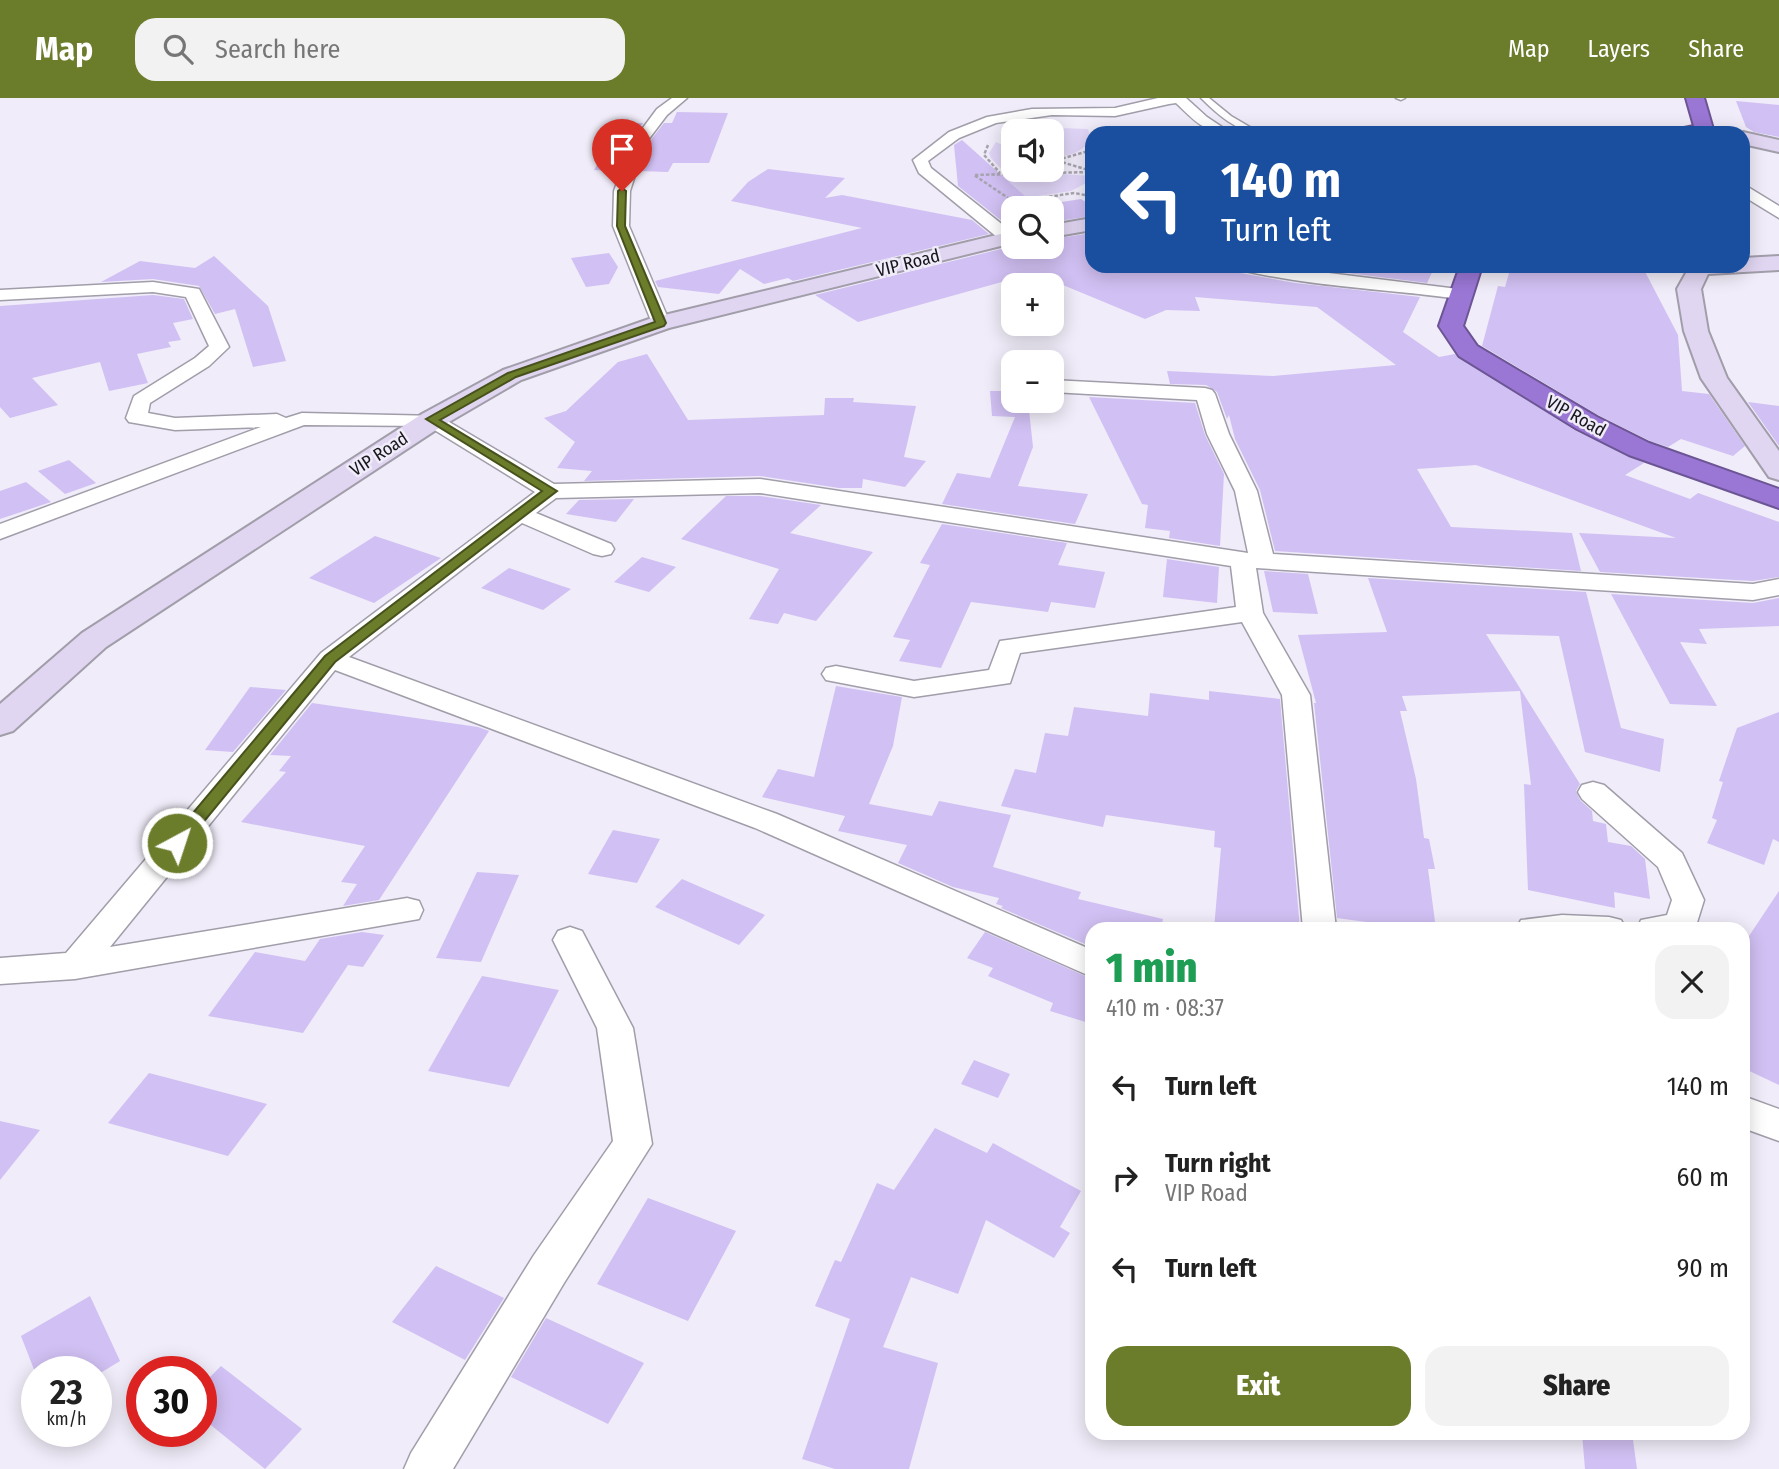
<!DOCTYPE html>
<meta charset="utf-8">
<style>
:root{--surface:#fff;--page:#f2f2f2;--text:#222;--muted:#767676;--accent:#6b7c2b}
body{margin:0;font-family:"Fira Sans Condensed",sans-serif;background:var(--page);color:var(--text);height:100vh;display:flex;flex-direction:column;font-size:26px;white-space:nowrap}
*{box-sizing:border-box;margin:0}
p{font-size:23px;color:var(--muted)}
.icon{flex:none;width:38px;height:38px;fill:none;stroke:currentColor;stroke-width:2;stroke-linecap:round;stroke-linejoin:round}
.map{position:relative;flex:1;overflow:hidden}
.panel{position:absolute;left:1085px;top:824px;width:665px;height:518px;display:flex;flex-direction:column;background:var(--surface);border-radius:21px;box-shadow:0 4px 18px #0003}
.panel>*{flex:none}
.guide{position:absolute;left:1085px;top:28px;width:665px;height:147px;border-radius:21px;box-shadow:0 4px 18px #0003;background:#1a4fa0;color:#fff;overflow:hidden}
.controls{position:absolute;left:1001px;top:21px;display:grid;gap:14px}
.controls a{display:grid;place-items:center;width:63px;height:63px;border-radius:14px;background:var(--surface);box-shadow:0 4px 18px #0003;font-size:35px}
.speed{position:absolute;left:21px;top:1258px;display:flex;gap:14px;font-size:35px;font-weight:700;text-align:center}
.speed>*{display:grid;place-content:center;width:91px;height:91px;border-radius:50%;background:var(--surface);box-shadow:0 4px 18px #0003;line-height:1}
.speed small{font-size:18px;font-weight:400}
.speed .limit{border:10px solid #d22;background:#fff;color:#111}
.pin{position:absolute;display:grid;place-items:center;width:60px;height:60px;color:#fff;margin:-72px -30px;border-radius:50% 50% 50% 0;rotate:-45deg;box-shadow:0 0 7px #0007}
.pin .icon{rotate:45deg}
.me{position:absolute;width:77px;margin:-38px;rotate:40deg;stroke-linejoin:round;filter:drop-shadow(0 0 5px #0008)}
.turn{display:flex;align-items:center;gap:24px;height:147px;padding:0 21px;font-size:32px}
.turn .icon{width:91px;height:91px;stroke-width:2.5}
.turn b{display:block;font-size:49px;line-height:60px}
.round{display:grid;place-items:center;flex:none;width:74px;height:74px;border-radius:21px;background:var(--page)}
.head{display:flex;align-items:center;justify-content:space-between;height:119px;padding:0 21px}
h1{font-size:42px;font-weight:800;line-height:52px;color:#1e9e55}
.cta{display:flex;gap:14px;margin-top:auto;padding:14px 21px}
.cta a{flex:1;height:80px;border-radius:21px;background:var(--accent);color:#fff;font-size:28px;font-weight:800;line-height:80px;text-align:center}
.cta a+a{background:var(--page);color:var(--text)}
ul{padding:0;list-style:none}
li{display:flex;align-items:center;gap:21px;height:91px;padding:0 21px}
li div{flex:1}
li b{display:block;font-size:26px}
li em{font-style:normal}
header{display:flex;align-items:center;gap:42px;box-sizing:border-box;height:98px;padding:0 35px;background:var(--accent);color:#fff}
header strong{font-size:33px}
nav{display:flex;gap:38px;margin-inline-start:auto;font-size:24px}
.search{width:490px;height:63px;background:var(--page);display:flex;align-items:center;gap:18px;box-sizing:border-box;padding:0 24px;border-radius:21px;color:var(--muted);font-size:26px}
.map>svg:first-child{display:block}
.green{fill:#e0d5f7}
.building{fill:#d1c0f3}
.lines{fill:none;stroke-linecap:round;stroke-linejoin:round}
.lane-casing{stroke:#a19da9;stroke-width:3}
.street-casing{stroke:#a19da9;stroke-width:3}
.secondary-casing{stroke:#a19da9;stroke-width:4}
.highway-casing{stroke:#6c5594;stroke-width:4}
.path{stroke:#a8a4af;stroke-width:2.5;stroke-dasharray:3.5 2;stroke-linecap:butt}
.lane{fill:#fff;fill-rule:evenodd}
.street{fill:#fff;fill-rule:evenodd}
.secondary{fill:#e1d6f2;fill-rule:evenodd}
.highway{fill:#9a77d5;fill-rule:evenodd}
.route{fill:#6b7c2b;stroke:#46511c;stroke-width:2}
.labels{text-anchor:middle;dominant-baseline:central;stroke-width:5;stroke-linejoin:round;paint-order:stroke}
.far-street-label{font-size:18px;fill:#18161b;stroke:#f0ecf9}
</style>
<header>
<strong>Map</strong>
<div class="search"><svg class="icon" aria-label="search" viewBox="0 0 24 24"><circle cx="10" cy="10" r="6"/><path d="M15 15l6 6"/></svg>Search here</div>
<nav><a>Map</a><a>Layers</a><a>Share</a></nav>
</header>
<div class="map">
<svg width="1779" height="1371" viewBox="0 0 1779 1371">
<rect width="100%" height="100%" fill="#f0ecf9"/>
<g class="green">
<path d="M1059,30L1088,31L1091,42C1082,54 1067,60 1052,58V49L1062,42C1055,31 1042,33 1029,33Z"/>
<path d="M996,44L1013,52V72H1051L1003,73L991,60L989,55Z"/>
<path d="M1045,75L1092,78V82L1071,93L1017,101L983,78Z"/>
</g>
<g class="building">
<path d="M1736,3L1779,7V39L1754,34L1746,29Z"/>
<path d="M677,14L728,15L709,65H673L668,74L639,73L647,47L664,25H672Z"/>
<path d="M643,25L629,45L619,73L594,72L621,26Z"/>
<path d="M962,42L1036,108L1081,101L1092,108V118L1052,124V110H1013L1012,131L958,88L954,47Z"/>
<path d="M768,71L845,80L825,100L842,97L972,122L989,136L793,183L788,180L764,186L740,171L719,196L658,189L655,183L862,130L731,103L748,84Z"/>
<path d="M1092,135V168H1235L1240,175L1295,185L1420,199L1403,234L1439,259L1455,256L1576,333L1644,365L1625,377L1690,401L1698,395L1779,424V479L1753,483L1600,474L1579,435L1676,440L1476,367L1417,371L1451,429L1572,435L1581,473L1275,453L1260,392L1235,341L1229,317L1227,321L1217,294L1206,287L1170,286L1167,273L1273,278L1396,267L1317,209L1195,199L1200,213L1166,212L1145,221L1034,175L858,224L815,197L1013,148L1052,149V141Z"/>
<path d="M609,155L618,169L609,186L586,189L571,160Z"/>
<path d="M214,158L268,208L286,263L253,269L235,211L215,216L199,188L153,181L101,184L140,163L195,170Z"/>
<path d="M1293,168H1435L1427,185Z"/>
<path d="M1511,168H1642L1678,237L1682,293L1709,296L1745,348L1733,358L1681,341L1668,349L1650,343L1598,317L1482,248L1498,188L1505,189Z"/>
<path d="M153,197L184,201L193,221L173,225L181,242L168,244L171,249L137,256L148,285L109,293L100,264L32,280L58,307L10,320L0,309V208Z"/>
<path d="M647,256L688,322L824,317L825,300H854L853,304L916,308L904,359L926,363L905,389L863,381L862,390H839L760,378L584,383L592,373L557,370L575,344L544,320L566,313L618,264Z"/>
<path d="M990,293H1013V303H1028L1033,349L1018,388L1088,396L1075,426L942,406L957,375L990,380L1015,319L992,318Z"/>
<path d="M1089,299L1195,305L1205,337L1224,376L1220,448L1169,440L1170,433L1145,430L1148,407L1142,406Z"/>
<path d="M1748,304L1779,308V348Z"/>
<path d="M69,362L96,385L65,396L38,373Z"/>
<path d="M26,384L51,404L0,421V393Z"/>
<path d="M726,398H760L821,407L790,435L873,454L816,523L784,515L778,526L749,521L779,471L681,441Z"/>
<path d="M634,401L616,424L566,416L579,402Z"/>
<path d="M942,426L1067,445L1058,467L1105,474L1095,510L1051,504L1048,514L971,504L941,570L899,563L910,542L893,539L930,467L920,465Z"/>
<path d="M375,438L441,460L374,505L309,480Z"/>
<path d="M642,459L676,469L649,494L614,484Z"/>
<path d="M1167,461L1219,469L1217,505L1163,499Z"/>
<path d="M509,470L571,491L543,512L481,490Z"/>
<path d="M1264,473L1308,476L1318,516L1273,514Z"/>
<path d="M1368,480L1586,494L1621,630L1664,641L1660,674L1585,654L1559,538L1486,536L1580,686L1576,693L1580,702L1592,713L1593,723L1606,726L1608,744L1631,748L1645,761L1650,801L1614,794L1615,810L1528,792L1524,686L1531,687L1520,593L1402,598L1407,613H1400L1416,681L1424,740L1429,741L1435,771H1428L1436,831H1417L1337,820L1314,605H1316L1298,537L1387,534Z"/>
<path d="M1611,496L1753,505L1779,500V528L1699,531L1707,546L1680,544L1717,608L1670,606Z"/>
<path d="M836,588L902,599L893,648L869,706L932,718L939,703L1011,717L993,769L1081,794L1078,801L1163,821L1161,831H1092V849L1001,810L1003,808L996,806L999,800L953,789L898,765L907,747L838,733L845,718L762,699L778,671L814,679Z"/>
<path d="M250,589L286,592L233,654L205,652Z"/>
<path d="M1209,593L1280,601L1300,831H1214L1221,750L1214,749L1215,733L1106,717L1103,729L1001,708L1015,671L1036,675L1045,635L1068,638L1074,609L1148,618L1150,595L1209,602Z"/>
<path d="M312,605L478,629L489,633L379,802L343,808L357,786L341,784L365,748L241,724L286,674L279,673L291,658L270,657Z"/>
<path d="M1779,614V744L1773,741L1764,767L1707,745L1717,722L1712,720L1723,684L1719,683L1737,630Z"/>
<path d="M613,732L660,741L637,785L588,776Z"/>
<path d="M477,774L519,777L481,864L436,860Z"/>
<path d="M682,781L765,817L739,847L655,809Z"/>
<path d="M1779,793V987L1743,970V847Z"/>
<path d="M362,834L384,837L363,869L348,867L303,935L208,918L255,854L305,863L320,841Z"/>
<path d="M985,834L1092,881V926L1050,913L1053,905L988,878L993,870L967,860Z"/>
<path d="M482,878L559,892L509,989L428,973Z"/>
<path d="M974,962L1010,976L998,1000L961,986Z"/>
<path d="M149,975L267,1006L228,1058L108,1025Z"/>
<path d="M0,1023L40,1032L0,1082Z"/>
<path d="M935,1030L987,1055L993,1045L1081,1093L1060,1129L1070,1135L1054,1160L986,1122L958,1196L911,1179L883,1249L938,1265L909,1371H835L802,1361L850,1221L815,1208L835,1162L841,1164L877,1085L894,1092Z"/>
<path d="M648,1100L736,1133L688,1223L597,1186Z"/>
<path d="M436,1168L504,1200L465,1262L392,1224Z"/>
<path d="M90,1198L120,1263L102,1274H35L21,1238Z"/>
<path d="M546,1220L644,1265L608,1326L511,1279Z"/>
<path d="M221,1268L302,1331L265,1371L201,1319V1288Z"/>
<path d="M1582,1335H1632L1637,1371H1585Z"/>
</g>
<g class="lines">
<defs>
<g id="lane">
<path d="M1201,0H1209L1231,18L1260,35C1238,35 1216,15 1201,0Z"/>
<path d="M1396,0H1405L1401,2Z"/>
</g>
<g id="street">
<path d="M672,0H687L667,17L645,46L630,93L629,128L670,225L661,231L652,225L613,128L614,93L631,46L657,11Z"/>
<path d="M1158,0H1186L1207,19L1231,35C1204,35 1195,23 1176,5L1169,6L1115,18L1052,17L996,25L959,40L928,63L931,70L1013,135V144H1003L919,75L913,62L949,34L987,19L1032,11L1115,10Z"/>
<path d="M1743,86L1779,108V120L1743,98Z"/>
<path d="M1238,168H1272L1466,192L1469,196L1460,201C1387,191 1313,189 1241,172Z"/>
<path d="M153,184L199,191L229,249L209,268L150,305L148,315L175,320L277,316L286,320L302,315L439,318L554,386L760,381L1248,455L1235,393L1207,336L1197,302L1052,294V282L1205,290L1212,292L1215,296L1229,336L1257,393L1273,456L1753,486L1779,481V497L1753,502L1256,470L1263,515L1310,597L1336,831H1303L1282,597L1242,524L1020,555L1010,585L914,599L826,582L822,576L826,570L836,568L914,583L989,572L1000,543L1236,509L1231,468L760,395L556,400L536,415L611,446L614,451L611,456L602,458L593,456L522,425L349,559L777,716L1092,852V879L755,730L335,572L110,849L407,800L419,803L423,812L419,821L75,881L0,886V860L66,855L321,555L535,394L428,328L304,327L0,441V426L261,329L175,332L129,324L126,320L134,298L195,260L209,248L186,199L153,194L0,202V192Z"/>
<path d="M1593,684L1604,687L1682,755L1704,802L1695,831H1637L1641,822L1667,817L1672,802L1658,769L1582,701L1578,694L1582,687Z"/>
<path d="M1562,817L1609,819L1621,822L1626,831H1516L1521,822Z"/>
<path d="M570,829L582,833L633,930L652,1046L564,1185L453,1371H404L411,1355L534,1157L613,1043L597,930L553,842L558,833Z"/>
<path d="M1743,998L1779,1011V1043L1743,1030Z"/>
</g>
<g id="secondary">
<path d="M1743,34L1779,42V54L1743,46Z"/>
<path d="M1092,120V132L1052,139V127Z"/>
<path d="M1013,133V145L669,230L521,282L442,328L106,549L13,633L0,637V606L82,535L422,316L503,272L652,220Z"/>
<path d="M1779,158V172L1708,176L1701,191L1708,233L1727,280L1779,353V382L1769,379L1701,280L1684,233L1677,191L1690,168H1743V160Z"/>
</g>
<g id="highway">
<path d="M1686,0H1704L1713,31L1710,35H1676L1679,31L1694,28Z"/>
<path d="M1460,168H1482L1463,228L1477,248L1597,319L1649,345L1779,391V410L1629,357L1577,331L1459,258L1439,228Z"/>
</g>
</defs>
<use href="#lane" class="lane-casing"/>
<use href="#street" class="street-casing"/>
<use href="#secondary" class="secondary-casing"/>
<use href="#highway" class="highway-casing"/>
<g class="path">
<path d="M1052,36L1058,43L1052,46"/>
<path d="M1005,42L1003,47L1013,51"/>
<path d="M988,47L984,57L1000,75"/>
<path d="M1052,61L1088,72"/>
<path d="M1057,62L1085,54L1092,49"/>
<path d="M1085,97L1074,95L1014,104L974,77L1090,74"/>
<path d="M1086,98L1092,92"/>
</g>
<use href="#lane" class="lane"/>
<use href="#street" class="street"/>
<use href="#secondary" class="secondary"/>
<use href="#highway" class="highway"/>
</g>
<path class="route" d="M622,90L626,93L625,128L666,225L664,228L516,279L440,322L557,393L335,564L183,749H171L169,745L171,741L325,558L542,393L426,321L508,275L655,224L617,128L618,93Z"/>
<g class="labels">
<g class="far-street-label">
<text transform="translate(908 165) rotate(-14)">VIP Road</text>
<text transform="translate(1576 318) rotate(29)">VIP Road</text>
<text transform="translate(379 356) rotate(-33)">VIP Road</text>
</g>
</g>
</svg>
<div class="controls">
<a><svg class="icon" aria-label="sound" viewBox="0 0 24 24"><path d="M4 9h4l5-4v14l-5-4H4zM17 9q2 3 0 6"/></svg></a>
<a><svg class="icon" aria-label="search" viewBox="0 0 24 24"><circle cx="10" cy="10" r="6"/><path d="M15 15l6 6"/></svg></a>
<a>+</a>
<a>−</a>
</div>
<div class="speed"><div>23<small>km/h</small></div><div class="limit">30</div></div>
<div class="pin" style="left:622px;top:93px;background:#d93025"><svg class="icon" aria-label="arrive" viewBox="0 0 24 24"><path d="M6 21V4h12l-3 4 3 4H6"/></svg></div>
<svg class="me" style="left:177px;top:745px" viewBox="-20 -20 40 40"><circle r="17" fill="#6b7c2b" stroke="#fff" stroke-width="3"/><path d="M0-11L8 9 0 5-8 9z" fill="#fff"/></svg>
<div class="guide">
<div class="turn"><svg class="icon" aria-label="left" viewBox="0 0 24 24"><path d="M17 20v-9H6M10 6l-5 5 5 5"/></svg><div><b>140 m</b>Turn left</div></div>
</div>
<section class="panel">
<div class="head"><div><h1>1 min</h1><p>410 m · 08:37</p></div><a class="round"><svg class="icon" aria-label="close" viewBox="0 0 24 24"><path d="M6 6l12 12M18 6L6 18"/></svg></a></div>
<ul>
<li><svg class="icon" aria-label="left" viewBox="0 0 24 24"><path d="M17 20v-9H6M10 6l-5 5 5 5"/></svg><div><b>Turn left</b></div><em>140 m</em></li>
<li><svg class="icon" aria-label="right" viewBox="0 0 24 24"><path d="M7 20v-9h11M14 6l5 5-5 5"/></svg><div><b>Turn right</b><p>VIP Road</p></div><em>60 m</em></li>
<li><svg class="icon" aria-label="left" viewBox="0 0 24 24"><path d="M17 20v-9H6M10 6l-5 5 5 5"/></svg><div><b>Turn left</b></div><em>90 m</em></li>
</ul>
<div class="cta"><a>Exit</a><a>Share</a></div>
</section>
</div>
